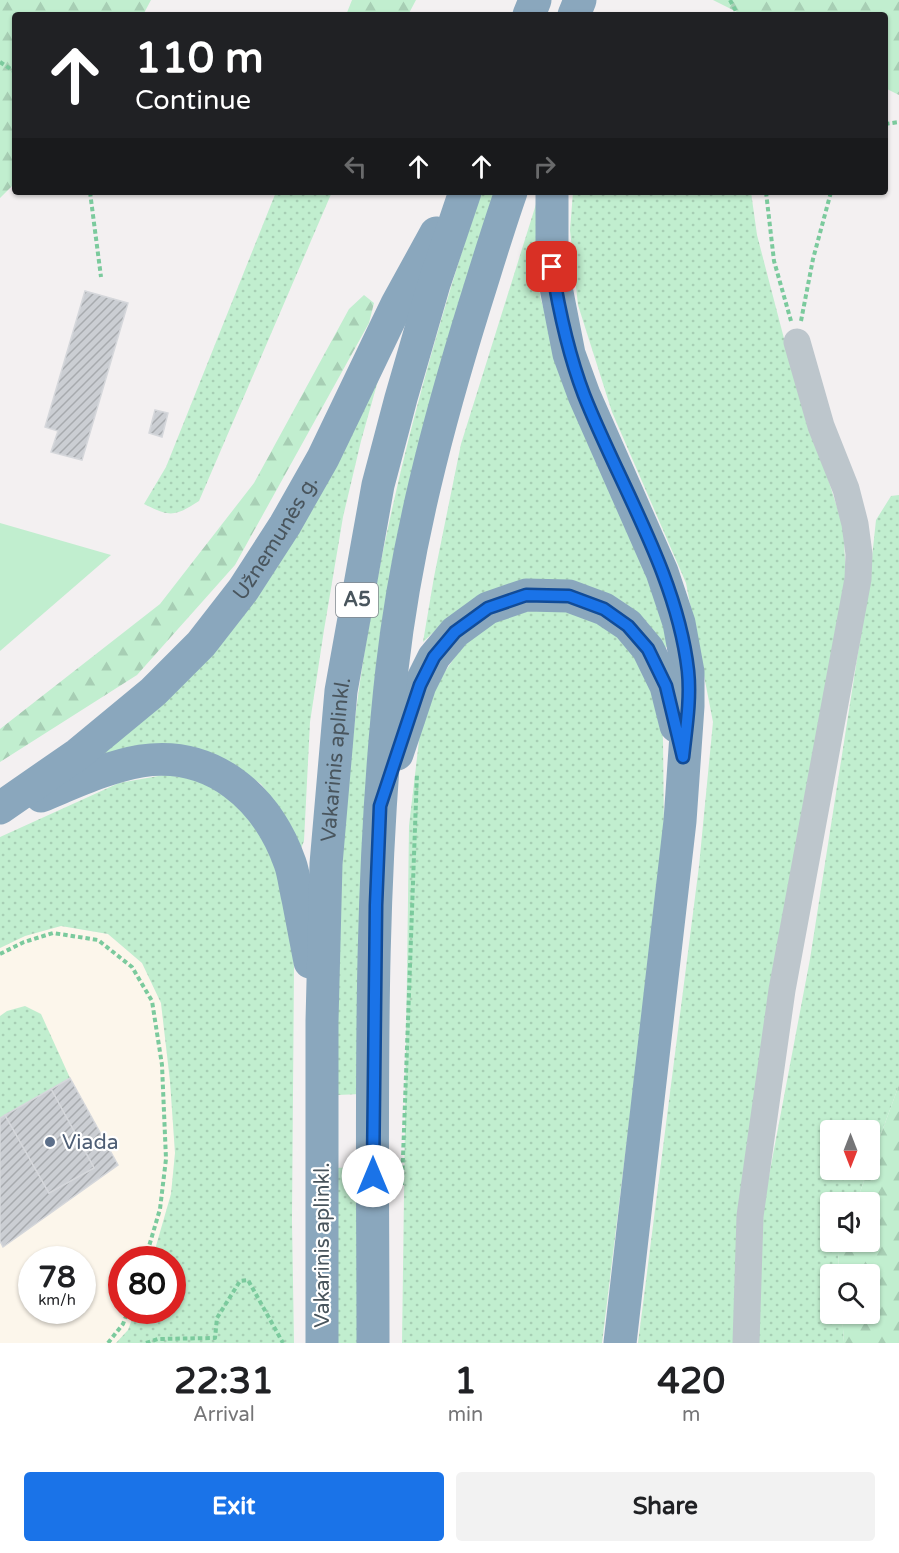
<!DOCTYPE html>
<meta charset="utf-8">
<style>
:root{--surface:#fff;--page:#f2f2f2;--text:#202124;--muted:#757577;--accent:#1a73e8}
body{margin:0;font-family:"Varela Round",sans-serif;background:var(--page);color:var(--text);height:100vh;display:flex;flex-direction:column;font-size:22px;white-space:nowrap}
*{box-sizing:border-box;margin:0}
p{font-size:20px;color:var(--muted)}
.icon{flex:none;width:33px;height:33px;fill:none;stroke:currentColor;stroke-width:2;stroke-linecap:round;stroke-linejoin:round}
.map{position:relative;height:1343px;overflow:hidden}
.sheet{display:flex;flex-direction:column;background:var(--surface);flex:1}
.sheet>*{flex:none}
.hud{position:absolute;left:12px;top:12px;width:876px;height:183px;border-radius:6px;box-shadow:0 2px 4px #0004;background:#202124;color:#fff;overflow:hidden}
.needle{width:39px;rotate:180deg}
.controls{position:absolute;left:820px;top:1120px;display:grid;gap:12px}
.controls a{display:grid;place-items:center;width:60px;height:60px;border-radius:6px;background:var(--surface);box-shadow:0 2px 4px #0004;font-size:30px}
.speed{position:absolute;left:18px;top:1246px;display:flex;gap:12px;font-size:30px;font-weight:700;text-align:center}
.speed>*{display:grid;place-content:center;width:78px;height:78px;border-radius:50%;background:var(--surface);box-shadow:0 2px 4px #0004;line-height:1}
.speed small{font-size:15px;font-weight:400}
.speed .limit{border:9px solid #d22;background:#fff;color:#111}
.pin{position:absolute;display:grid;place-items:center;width:51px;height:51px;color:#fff;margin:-26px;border-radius:12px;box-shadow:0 3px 9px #0006}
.me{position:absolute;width:66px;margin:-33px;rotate:0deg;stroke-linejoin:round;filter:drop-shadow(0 0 4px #0008)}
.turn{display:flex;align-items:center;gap:21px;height:126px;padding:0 24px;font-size:27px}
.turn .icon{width:78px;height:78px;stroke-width:2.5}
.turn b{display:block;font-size:42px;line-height:51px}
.lanes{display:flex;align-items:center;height:57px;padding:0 24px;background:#0003;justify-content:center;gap:30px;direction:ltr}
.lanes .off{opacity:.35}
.eta{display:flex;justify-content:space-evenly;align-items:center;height:102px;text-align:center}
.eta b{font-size:36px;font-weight:800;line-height:42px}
.primary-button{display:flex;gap:12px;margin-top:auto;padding:12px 24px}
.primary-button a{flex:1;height:69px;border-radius:6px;background:var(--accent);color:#fff;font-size:24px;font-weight:800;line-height:69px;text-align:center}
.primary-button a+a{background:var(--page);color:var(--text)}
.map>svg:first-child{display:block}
.commercial{fill:#fcf6eb;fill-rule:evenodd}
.grass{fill:url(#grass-dots)}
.forest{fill:url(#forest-firs)}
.green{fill:#c1eecf}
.building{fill:url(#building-hatch);stroke:#d5d7db;stroke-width:1.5}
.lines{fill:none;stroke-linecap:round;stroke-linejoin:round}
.path{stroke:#7bca9d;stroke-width:4;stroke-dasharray:4.5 3;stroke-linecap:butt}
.street{stroke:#bdc6cc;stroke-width:27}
.highway{stroke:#8aa7bd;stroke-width:33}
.route-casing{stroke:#114b97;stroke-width:15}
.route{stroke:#1a73e8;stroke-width:10}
.service-dot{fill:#5c6f8a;stroke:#fff;stroke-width:2}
.labels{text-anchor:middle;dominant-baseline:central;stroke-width:4.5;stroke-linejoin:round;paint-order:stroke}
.shield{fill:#fff;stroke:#80888e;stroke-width:1.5}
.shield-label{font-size:20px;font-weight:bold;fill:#49555d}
.street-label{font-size:21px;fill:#49555d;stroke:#fff}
.service-label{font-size:21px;fill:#4e5e75;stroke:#fff;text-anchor:start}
</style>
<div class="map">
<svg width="899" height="1343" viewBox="0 0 899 1343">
<defs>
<pattern id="grass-dots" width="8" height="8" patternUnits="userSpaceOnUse" patternTransform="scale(1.5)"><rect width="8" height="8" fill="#c1eecf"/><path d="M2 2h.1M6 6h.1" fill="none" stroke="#a7ceb4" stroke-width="1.8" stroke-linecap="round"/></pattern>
<pattern id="forest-firs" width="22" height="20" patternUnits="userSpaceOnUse" patternTransform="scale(1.5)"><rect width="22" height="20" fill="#c1eecf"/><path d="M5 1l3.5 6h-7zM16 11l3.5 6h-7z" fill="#a7ceb4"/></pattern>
<pattern id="building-hatch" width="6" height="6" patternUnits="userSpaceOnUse" patternTransform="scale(1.5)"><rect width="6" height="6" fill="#cbced3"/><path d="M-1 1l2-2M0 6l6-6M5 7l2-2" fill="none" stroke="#a7aaae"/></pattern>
</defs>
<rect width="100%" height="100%" fill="#f3f0f1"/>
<path class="commercial" d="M61,926L108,934L142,963L161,1003L170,1081L175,1153L171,1194L152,1260H122V1311H135L128,1330L116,1343H0V948L25,936ZM32,1260H82V1311H32Z"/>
<g class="grass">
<path d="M276,192H332L199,501C174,517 170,517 144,504L166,467Z"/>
<path d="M481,192H496L431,402L361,1094L337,1095C337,975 339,855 353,735C375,549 423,369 481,192Z"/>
<path d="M573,192H751L757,235L787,350L843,526L846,575L737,1343H638L699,866L713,722L686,583L612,412L578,305L570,230Z"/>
<path d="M537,201V243L540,296L556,352L624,514L672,642L664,649L647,622L628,609L454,613L423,642L434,577L461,444Z"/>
<path d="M381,370L361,441L343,517L324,630L310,722L304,841L300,851L289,823L261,784L229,762L90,757L152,709Z"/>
<path d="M899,495V1085L870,1164V1131H831V1170H868L856,1203H831V1242H842L838,1252L839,1275H831V1314H842L844,1343H753L761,1218L810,959L870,576L876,520L891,496Z"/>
<path d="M545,607L593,617L631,643L660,708L663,739L664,839L602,1343H402L409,826L420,732L436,685L461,648L494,620Z"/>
<path d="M164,775L207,780L235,797L274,855L291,926L294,967L292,1221L294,1343H116L128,1330L135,1311H172V1260H152L171,1194L175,1153L170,1081L161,1003L142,963L108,934L61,926L25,936L0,948V837L119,783Z"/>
<path d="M25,1006L41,1014L70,1078L0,1118V1016L7,1011Z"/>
<path d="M360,1167L358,1343H338L336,1168Z"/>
</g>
<g class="forest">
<path d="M0,0H151L143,15H15V183L0,198Z"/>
<path d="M352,0H416L408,15H346Z"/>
<path d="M713,0H899V95L885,88V15H743Z"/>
<path d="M364,295L374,303L369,323L235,565L137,675L0,762V729L160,604L254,483L349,309Z"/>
<path d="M899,1085V1343H844L842,1314H870V1275H839L838,1252L842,1242H870V1203H856L868,1170H870V1164Z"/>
</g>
<path class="green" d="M0,523L111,555L0,651Z"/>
<g class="building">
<path d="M85,291L128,303L82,460L51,452L58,431L45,427Z"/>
<path d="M155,410L168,413L162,437L149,433Z"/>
<path d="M70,1078L118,1165L3,1247L0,1241V1118L5,1115L49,1193L94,1168L51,1089Z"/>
<path d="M51,1089L94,1168L49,1193L5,1115Z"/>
</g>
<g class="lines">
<g class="path">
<path d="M730,0L738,15"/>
<path d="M0,62L15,72"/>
<path d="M885,124L899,122"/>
<path d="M90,192L101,277"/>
<path d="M766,192L774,261L791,321"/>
<path d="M801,321L813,259L831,192"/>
<path d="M0,954L24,942L53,933L98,940L132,967L152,1001L162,1065L166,1159L160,1209L145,1260"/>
<path d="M402,1185L417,773"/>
<path d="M108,1343L123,1324L128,1311"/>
<path d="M146,1343L158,1339L215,1338L217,1318L240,1281L248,1280L283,1343"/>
</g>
<path class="street" d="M746,1343L750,1216L782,990L858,579L859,554L855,524L846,489L821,426L797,342"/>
<g class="highway">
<path d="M529,15L535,0"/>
<path d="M574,15L580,0"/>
<path d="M552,192V267L569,354L584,395L662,572L679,623L688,672V706L680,821L620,1343"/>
<path d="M397,754L420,685L434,657L455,632L488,608L526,595L569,596L604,609L628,625L648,649L666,686L676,726"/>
<path d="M41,796C73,783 106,767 141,761C213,750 267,798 290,863C294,874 295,887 298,899C302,920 306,941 310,962"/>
<path id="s1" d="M0,808L78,754L153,692L201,644L243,590L285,525L323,458L397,304L436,233"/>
<path id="s2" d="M322,1343V1021L326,864L341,691L378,485L401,398L434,284L465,192"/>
<path d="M373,1343C373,1119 367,893 392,669C406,545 438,423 475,304C487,266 498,229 511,192"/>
</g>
</g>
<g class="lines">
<defs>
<path id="route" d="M373,1176L376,905L380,806L420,685L434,657L455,632L488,608L526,595L569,596L604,609L628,626L648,649L666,686L683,757C686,729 691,699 688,671C677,574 619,484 584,395C568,353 559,311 552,267"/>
</defs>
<use href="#route" class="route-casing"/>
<use href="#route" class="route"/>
</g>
<circle class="service-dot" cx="50" cy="1142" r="6"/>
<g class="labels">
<rect class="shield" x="336" y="583" width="42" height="34" rx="4.5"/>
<g class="shield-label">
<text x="357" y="600">A5</text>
</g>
<g class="street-label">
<text stroke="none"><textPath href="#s1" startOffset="390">Užnemunės g.</textPath></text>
<text stroke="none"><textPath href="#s2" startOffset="584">Vakarinis aplinkl.</textPath></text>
<text transform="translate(322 1245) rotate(-90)">Vakarinis aplinkl.</text>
</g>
<g class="service-label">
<text x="62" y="1142">Viada</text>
</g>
</g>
</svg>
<div class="controls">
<a><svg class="needle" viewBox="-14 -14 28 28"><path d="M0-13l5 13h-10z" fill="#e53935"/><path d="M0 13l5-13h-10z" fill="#757577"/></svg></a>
<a><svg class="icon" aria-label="sound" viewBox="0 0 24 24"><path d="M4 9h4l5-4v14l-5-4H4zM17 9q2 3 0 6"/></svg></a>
<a><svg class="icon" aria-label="search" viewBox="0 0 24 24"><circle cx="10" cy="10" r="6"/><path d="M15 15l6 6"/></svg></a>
</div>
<div class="speed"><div>78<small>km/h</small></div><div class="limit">80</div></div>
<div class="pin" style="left:552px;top:267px;background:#d93025"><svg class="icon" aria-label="arrive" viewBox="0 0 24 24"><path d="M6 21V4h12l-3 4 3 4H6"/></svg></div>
<svg class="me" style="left:373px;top:1176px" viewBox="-20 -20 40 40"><circle r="19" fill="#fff"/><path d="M0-13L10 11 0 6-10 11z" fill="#1a73e8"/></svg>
<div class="hud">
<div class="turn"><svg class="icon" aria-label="ahead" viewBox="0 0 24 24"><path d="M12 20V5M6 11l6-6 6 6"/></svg><div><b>110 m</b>Continue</div></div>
<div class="lanes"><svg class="icon off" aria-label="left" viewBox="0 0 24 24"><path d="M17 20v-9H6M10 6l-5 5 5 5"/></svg><svg class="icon" aria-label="ahead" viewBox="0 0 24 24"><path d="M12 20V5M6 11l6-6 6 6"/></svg><svg class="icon" aria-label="ahead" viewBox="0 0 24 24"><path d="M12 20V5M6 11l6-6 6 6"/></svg><svg class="icon off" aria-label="right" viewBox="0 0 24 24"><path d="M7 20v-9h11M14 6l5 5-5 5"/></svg></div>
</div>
</div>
<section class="sheet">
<div class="eta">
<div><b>22:31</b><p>Arrival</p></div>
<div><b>1</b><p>min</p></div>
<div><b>420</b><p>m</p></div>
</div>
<div class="primary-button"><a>Exit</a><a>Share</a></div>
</section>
